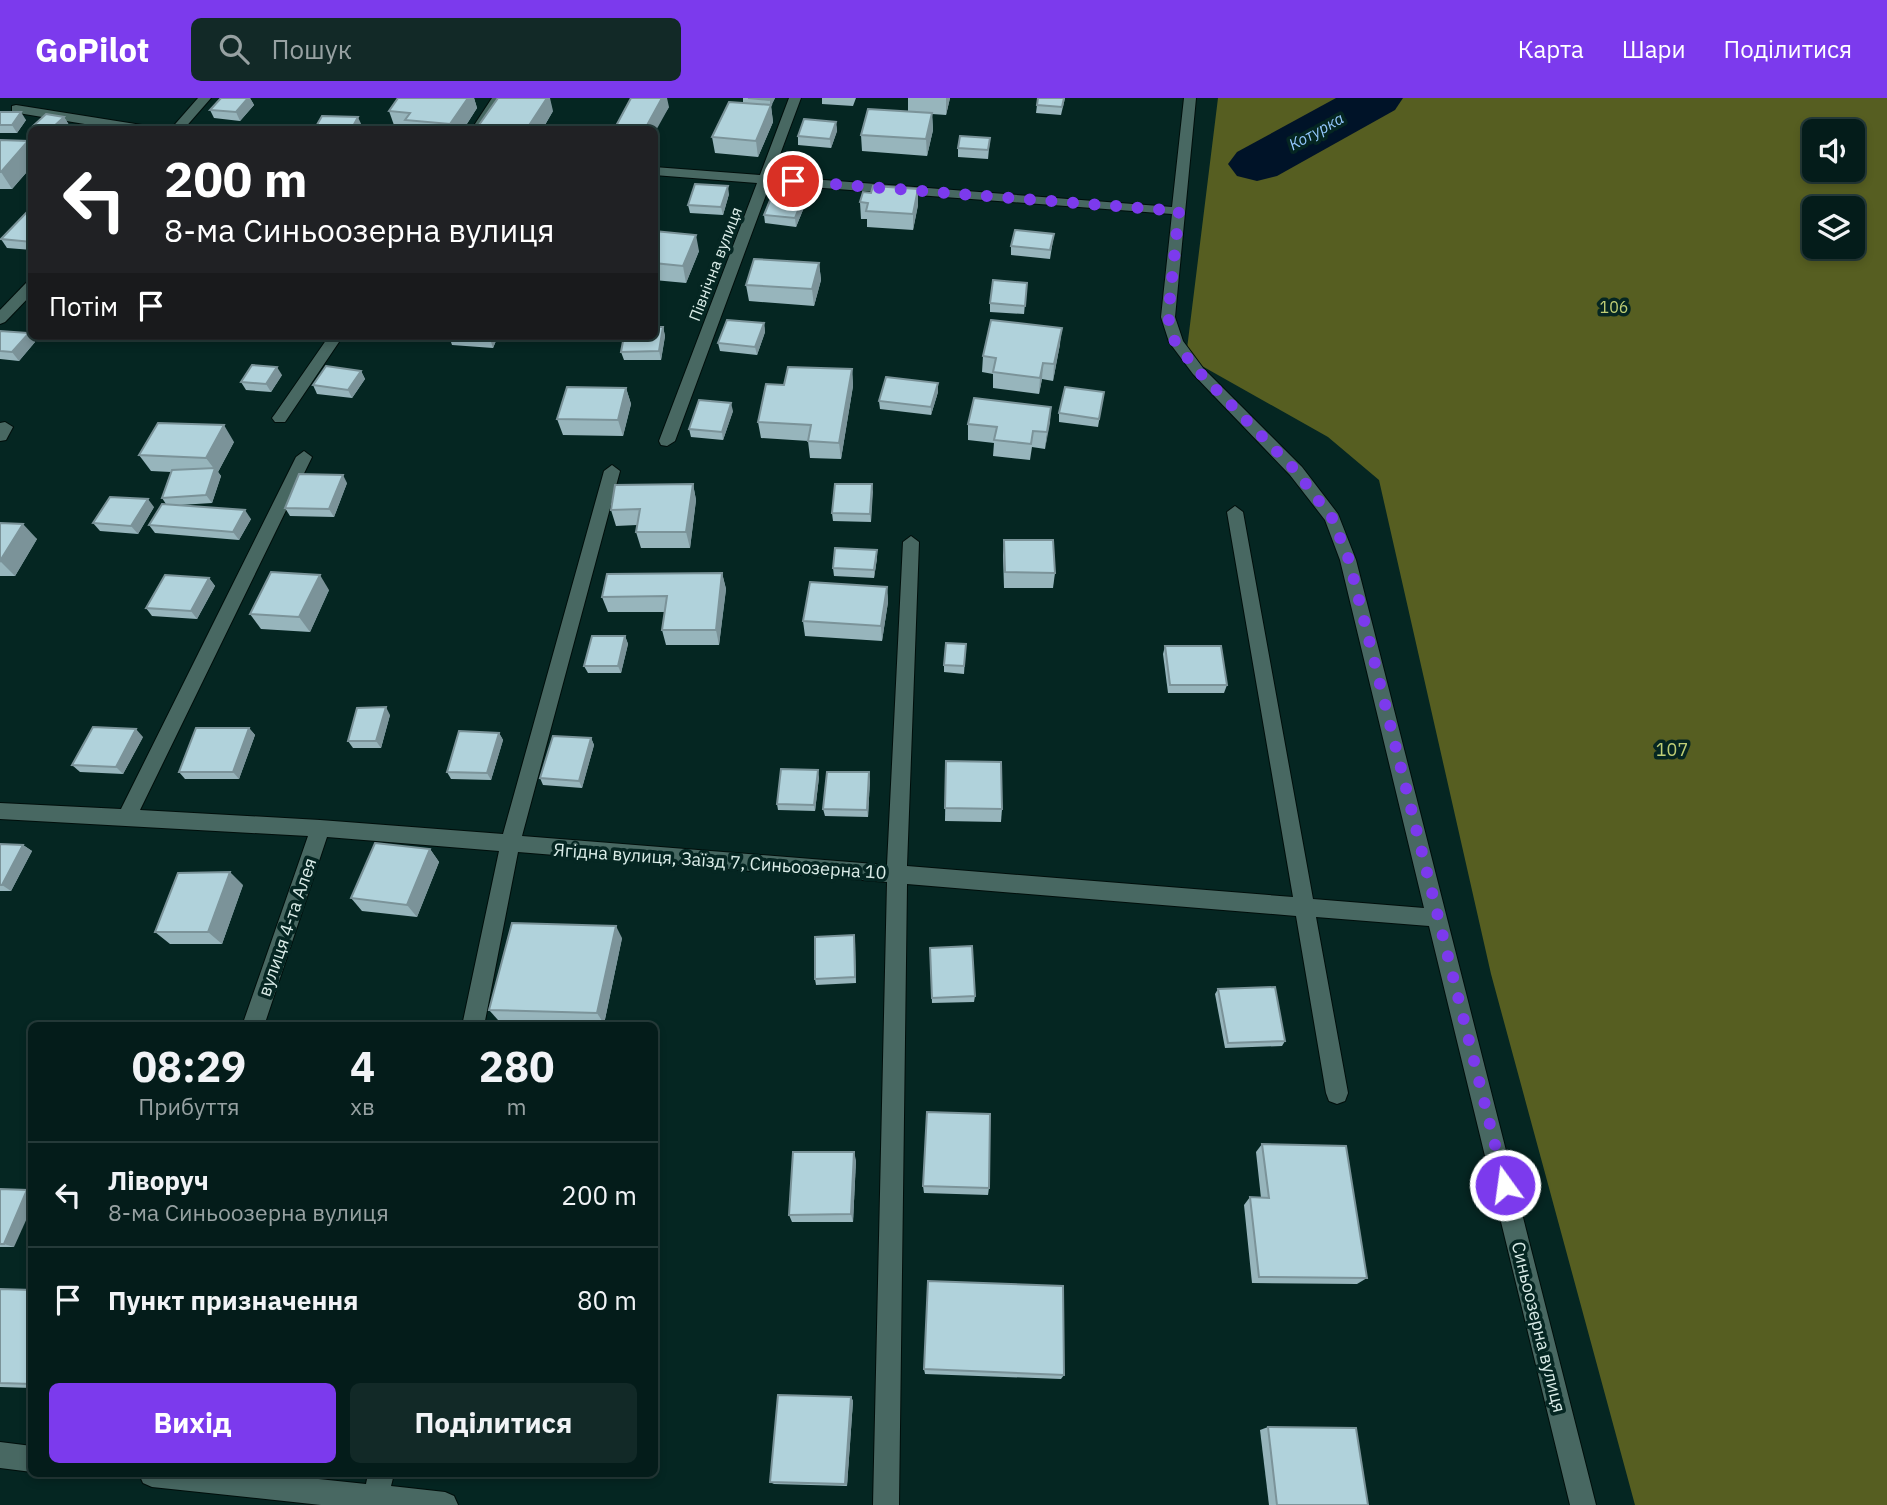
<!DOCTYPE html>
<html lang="uk">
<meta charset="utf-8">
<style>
:root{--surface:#041c1a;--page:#122927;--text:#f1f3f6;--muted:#97a1a2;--line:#253a39;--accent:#7c3aed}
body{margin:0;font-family:"IBM Plex Sans",sans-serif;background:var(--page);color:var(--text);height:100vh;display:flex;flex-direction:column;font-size:26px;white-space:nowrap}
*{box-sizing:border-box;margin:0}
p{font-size:23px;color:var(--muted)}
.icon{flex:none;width:38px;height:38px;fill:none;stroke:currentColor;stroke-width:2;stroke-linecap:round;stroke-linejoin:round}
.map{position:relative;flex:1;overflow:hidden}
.side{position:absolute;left:28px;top:924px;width:630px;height:455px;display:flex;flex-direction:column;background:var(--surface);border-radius:10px;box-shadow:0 4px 10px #0003,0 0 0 2px var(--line)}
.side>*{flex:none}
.hud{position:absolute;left:28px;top:28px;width:630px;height:214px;border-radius:10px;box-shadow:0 4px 10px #0003,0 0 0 2px var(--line);background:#202124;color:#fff;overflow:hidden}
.tools{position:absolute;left:1802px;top:21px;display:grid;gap:14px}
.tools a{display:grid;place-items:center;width:63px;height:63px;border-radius:10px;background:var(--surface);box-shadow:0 4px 10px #0003,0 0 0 2px var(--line);font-size:35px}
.pin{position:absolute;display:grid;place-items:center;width:60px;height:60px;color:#fff;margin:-30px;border:4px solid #fff;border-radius:50%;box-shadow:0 2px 7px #0007}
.me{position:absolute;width:77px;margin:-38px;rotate:346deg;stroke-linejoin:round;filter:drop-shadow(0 0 5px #0008)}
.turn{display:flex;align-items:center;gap:24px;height:147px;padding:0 21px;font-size:32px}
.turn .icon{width:91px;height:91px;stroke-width:2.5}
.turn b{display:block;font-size:49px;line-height:60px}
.then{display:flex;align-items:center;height:66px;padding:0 21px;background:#0003;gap:14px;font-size:26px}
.eta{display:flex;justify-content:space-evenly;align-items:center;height:119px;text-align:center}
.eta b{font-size:42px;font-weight:800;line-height:49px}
.primary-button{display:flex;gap:14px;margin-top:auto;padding:14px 21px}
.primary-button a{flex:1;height:80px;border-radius:10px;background:var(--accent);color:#fff;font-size:28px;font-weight:800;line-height:80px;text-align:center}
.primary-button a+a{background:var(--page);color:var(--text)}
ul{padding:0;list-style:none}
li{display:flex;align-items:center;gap:21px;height:105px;padding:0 21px;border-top:2px solid var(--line)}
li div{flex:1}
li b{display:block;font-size:26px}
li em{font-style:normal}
header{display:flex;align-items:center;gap:42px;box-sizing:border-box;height:98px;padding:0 35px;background:var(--accent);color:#fff}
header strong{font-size:33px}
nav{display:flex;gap:38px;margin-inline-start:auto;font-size:24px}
.search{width:490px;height:63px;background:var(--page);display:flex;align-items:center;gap:18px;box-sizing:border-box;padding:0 24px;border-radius:10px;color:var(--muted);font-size:26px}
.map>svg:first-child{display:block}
.forest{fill:#565e21;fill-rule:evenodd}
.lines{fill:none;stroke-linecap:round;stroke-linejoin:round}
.river{fill:#001328;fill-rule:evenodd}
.minor-casing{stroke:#000e0b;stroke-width:2}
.minor{fill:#486862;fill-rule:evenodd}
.wall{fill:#97b5bc}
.shaded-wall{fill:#7b9399}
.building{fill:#b0d2db;stroke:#7b9399;stroke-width:2}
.route{stroke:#7c3aed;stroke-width:12;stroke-dasharray:0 21.6}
.labels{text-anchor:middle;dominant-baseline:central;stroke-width:7;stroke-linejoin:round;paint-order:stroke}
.far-water-label{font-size:16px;font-style:italic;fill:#95c8fd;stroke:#052622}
.far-street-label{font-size:16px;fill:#daece8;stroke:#052622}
.far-park-label{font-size:16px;fill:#c0cf76;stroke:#052622}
.park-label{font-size:18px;fill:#c0cf76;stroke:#052622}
.street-label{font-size:18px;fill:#daece8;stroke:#052622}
</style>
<header>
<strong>GoPilot</strong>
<div class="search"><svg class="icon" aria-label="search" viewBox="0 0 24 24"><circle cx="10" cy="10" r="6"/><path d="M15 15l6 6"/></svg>Пошук</div>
<nav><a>Карта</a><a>Шари</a><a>Поділитися</a></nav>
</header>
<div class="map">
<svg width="1887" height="1407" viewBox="0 0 1887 1407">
<rect width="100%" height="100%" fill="#052622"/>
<path class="forest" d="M1218,0H1887V1407H1635L1491,876L1379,382L1328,339L1186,259ZM1815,33H1853V72H1815ZM1815,110H1853V149H1815Z"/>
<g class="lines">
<path class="river" d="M1336,0H1403L1395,12L1277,78L1257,83L1237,78L1228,66L1237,54Z"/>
<defs>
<g id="minor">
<path d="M198,0H211L183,32H170Z"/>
<path d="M492,0H504L484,32H471Z"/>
<path d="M789,0H801L772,78L1172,109L1184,0H1196L1175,219L1183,243L1203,270L1302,369L1338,416L1356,462L1596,1407H1570L1429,828L1316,819L1348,995L1345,1003L1337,1006L1329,1003L1326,995L1296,818L907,786L899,1407H873L887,784L518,754L484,928H462L499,753L327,739L264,928H242L308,738L0,721V705L121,711L296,359L304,353L312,359L140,712L320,722L503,736L604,373L612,367L620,373L522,738L887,767L903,444L911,438L919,444L907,768L1293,799L1227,414L1235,408L1243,414L1313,801L1424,810L1340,462L1325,422L1290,377L1193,276L1169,244L1161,219L1172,116L770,86L675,343L667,348L661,347L659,343L757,85L654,77V69L760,77Z"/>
<path d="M16,7L148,28L154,32H121L12,14V8Z"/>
<path d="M32,183V196L5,224L0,226V212L27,184Z"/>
<path d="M329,238H343L285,324H275L272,320L275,316Z"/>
<path d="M5,324L13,329L6,342L0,343V325Z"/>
<path d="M0,1344L32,1348V1374L0,1370Z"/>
<path d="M139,1376H271L366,1386L368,1376H394L391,1388L445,1394L454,1398L458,1407H321L152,1389L143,1385Z"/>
</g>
</defs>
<use href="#minor" class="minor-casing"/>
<use href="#minor" class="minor"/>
</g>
<g class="wall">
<path d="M221,0H250L254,7L240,23L214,20L210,12Z"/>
<path d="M398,0H474L477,10L463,32H408L395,30L389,13Z"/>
<path d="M743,0H775L771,8L773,24L758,59L715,55L712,39L743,5Z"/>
<path d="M822,0H856L853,8L822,6Z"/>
<path d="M908,0H950L946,17L932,16L933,32L927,58L862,53L861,37L908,13Z"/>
<path d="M1065,0L1061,17L1036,15L1037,7Z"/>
<path d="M669,9L654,32H617L616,28Z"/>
<path d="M553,13L542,32H481L479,27Z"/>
<path d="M0,14L26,22L17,35H0Z"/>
<path d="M64,19L69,27L65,32H35L33,28Z"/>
<path d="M836,24L837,33L831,50L798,47V38Z"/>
<path d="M990,40L988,61L958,59V50Z"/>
<path d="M0,42L32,49V68L12,91H0Z"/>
<path d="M729,96L723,117L690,115L688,107Z"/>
<path d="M804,98L805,107L796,129L765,125L764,117Z"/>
<path d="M860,104L918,107L913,132L867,129V121H861Z"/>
<path d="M32,114V152L7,150L1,141Z"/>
<path d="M654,133L699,153L686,185L654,182Z"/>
<path d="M1054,136L1050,161L1011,157V148Z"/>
<path d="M819,165L821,182L814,208L749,203L746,187Z"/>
<path d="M1027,185L1024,216L990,214V205Z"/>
<path d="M764,225L765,234L757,257L720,253L718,245Z"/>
<path d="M663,229L665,238L661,262H624L621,254Z"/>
<path d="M0,233L29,235L35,244L19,263L0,261Z"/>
<path d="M449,238H498L493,250L452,247Z"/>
<path d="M1060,246L1053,283L1042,281L1039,296L993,290V276L982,274L983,258Z"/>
<path d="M852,271L853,288L841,361L810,360L808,343L761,340L758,324L784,287Z"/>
<path d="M361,273L365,281L352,300L317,296L313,287Z"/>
<path d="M282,277L271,294L246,292L241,284Z"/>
<path d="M626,290L631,306L623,338L563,337L557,321Z"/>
<path d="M938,294L931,317L880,311L879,303Z"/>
<path d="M1104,294L1098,329L1059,324V315Z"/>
<path d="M1051,309L1045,351L1032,349L1030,362L993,358L994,345L968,342V326Z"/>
<path d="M733,313L723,342L691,339L689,331Z"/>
<path d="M234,344L218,374L221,378L212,405L180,407L251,421L239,442L155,435L149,427L166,406L162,400L171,374L151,373L139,357Z"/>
<path d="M347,385L334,419L290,418L285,410Z"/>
<path d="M693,386L696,402L690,450H641L636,434L637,427L616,428L611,412Z"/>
<path d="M872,386L871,424L833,423L832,415Z"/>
<path d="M154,409L138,436L100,433L93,425Z"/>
<path d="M0,425L37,441L15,478H0Z"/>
<path d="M1004,442L1055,475L1053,490H1004L1003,457Z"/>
<path d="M877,452V460L874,480L834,478L833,470Z"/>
<path d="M722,475L726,491L719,547H666L662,532L665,514H608L602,499Z"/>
<path d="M209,480L215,488L197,521L152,518L146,510Z"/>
<path d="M887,489L888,504L882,543L805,538L803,523Z"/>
<path d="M329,492L310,534L261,531L250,516Z"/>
<path d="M625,538L628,546L621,575H588L584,568Z"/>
<path d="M966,546L964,576L944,574V567Z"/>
<path d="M1165,548L1227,587L1224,595H1168L1163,556Z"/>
<path d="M390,617L381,650H353L348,643Z"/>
<path d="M249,630L255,637L239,681H185L179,674Z"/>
<path d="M499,635L503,642L491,682L451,681L447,674Z"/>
<path d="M143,639L123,676L80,674L72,667Z"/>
<path d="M591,640L594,647L582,690L543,687L540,680Z"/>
<path d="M946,663L1002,711L1001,724L945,723Z"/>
<path d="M819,679L815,713L778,712L777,706Z"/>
<path d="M870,681L868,719L825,718L823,711Z"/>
<path d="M0,746L23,747L32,753L11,793H0Z"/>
<path d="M430,751L439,764L417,819L362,813L351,800Z"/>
<path d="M243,787L222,846H170L155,834Z"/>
<path d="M622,840L604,926L498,922L489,912Z"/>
<path d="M855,843L856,885L816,887L815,881Z"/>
<path d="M930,850L975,898L974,904L932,905Z"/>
<path d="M1218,891L1285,943L1282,948L1225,950L1215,896Z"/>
<path d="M1262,1046L1367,1180L1357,1186L1252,1185L1244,1107L1250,1099L1261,1100L1256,1054Z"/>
<path d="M856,1062L853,1124H792L789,1117Z"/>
<path d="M923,1088L989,1090L988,1097L924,1095Z"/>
<path d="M0,1091L14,1149H0Z"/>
<path d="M0,1191L32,1192V1290L0,1289Z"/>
<path d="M924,1271L1064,1277L1061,1281L925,1276Z"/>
<path d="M851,1299L853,1303L847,1388L774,1386L770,1384Z"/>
<path d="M1268,1329L1368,1407H1269L1260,1332Z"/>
</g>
<g class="shaded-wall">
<path d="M248,0H250L254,7L240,23L236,14Z"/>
<path d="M468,0H474L477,10L463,32H452L450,26Z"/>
<path d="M547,0H550L553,13L542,32H526Z"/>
<path d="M662,0H667L669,9L654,36V32L645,31Z"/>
<path d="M770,0H775L771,8L773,24L758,59L756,43L770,10Z"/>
<path d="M946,0H950L946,17Z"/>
<path d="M21,14L26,22L17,35L12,27Z"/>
<path d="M932,15L933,32L927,58L926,41Z"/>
<path d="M64,19L69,27L65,32H52L51,31Z"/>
<path d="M358,19L362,28L359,32H351Z"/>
<path d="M836,24L837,33L831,50L830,41Z"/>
<path d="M28,43L32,49V68L12,91L1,74Z"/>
<path d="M728,88L729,96L723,117L721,109Z"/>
<path d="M918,91V107L913,132V116Z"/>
<path d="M804,98L805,107L796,129L795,120Z"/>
<path d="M696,137L699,153L686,185L683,168Z"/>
<path d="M819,165L821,182L814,208L812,191Z"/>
<path d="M764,225L765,234L757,257L755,249Z"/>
<path d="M663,229L665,238L661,262L659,253Z"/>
<path d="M1062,230L1060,246L1053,283L1054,266Z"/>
<path d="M29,235L35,244L19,263L12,254Z"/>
<path d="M491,238H498L493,250L490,241Z"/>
<path d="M1043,265L1042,281L1039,296L1040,280Z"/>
<path d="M277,269L282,277L271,294L266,286Z"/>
<path d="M852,271L853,288L841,361L839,345Z"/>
<path d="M361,273L365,281L352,300L348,292Z"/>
<path d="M938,285V294L931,317V309Z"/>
<path d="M626,290L631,306L623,338L618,322Z"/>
<path d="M731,305L733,313L723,342L722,334Z"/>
<path d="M1051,309L1050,325L1045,351L1047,334Z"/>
<path d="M224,327L234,344L218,374L221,378L212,405L206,397L215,372L206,360Z"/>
<path d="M343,377L347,385L334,419L329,411Z"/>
<path d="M693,386L696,402L690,450L686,434Z"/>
<path d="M872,386L873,394L871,424L870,416Z"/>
<path d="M148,401L154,409L138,436L131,428Z"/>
<path d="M245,412L251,421L239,442L233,434Z"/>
<path d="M23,426L37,441L15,478L0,463Z"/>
<path d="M877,452V460L874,480V472Z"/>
<path d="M722,475L726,491L719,547L716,532Z"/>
<path d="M320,477L329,492L310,534L299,519Z"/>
<path d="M209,480L215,488L197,521L191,513Z"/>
<path d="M887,489L888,504L882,543L881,528Z"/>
<path d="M625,538L628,546L621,575L618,568Z"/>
<path d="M386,609L390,617L381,650L376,643Z"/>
<path d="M249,630L255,637L239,681L233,674Z"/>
<path d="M136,631L143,639L123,676L116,669Z"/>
<path d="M499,635L503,642L491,682L487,675Z"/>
<path d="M591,640L594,647L582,690L579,683Z"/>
<path d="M818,672L819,679L815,713L814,707Z"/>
<path d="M869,674L870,681L868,719L867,712Z"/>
<path d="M23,747L32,753L11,793L2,787Z"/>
<path d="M430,751L439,764L417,819L407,807Z"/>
<path d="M230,774L243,787L222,846L208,834Z"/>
<path d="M616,828L622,840L604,926L597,915Z"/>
<path d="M854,1054L856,1062L853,1124L851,1116Z"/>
<path d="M27,1092L32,1094V1109L14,1149L4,1146Z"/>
<path d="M851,1299L853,1303L847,1388L845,1386Z"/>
</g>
<g class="building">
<path d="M221,0H248L236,14L210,12Z"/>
<path d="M398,0H468L450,26L405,22L410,15L389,13Z"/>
<path d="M498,0H547L526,32L479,27Z"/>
<path d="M631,0H662L645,31L616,28Z"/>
<path d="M748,0H770L769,2Z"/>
<path d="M1038,0H1064L1062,9L1037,7Z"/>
<path d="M729,4L771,7L756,43L712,39Z"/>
<path d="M868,11L932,15L926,41L861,37Z"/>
<path d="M0,14H21L12,27H0Z"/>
<path d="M46,16L64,19L51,31L33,28Z"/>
<path d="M322,18L358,19L351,32H314Z"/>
<path d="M804,21L836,24L830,41L798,38Z"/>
<path d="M960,38L990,40L988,52L958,50Z"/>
<path d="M0,42L28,43L1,74H0Z"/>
<path d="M695,86L728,88L721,109L688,107Z"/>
<path d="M873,88L918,91L913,116L866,113L868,105L860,104L863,94L871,95Z"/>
<path d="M773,95L804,98L795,120L764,117Z"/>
<path d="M27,114H32V144L1,141Z"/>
<path d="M1015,132L1054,136L1050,152L1011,148Z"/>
<path d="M654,133L696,137L683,168L654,165Z"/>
<path d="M754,161L819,165L812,191L746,187Z"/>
<path d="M993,182L1027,185L1025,208L990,205Z"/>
<path d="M727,222L764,225L755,249L718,245Z"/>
<path d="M991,222L1062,230L1054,266L1043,265L1040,280L993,274L996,260L983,258Z"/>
<path d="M654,229H663L659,253L621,254L624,238H654Z"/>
<path d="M0,233L29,235L12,254L0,253Z"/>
<path d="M449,238H491L490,241Z"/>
<path d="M252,267L277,269L266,286L241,284Z"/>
<path d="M326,268L361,273L348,292L313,287Z"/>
<path d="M788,269L852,271L839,345L808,343L811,327L758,324L766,286L784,287Z"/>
<path d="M886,279L938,285L931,309L879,303Z"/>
<path d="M567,289L626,290L618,322L557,321Z"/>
<path d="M1065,289L1104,294L1099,321L1059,315Z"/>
<path d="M974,300L1051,309L1047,334L1033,333L1031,346L994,342L997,329L968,326Z"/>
<path d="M699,302L731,305L722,334L689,331Z"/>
<path d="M158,325L224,327L206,360L139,357Z"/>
<path d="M215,370L206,397L162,400L172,372Z"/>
<path d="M299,376L343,377L329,411L285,410Z"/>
<path d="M693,386L686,434H636L640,411L611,412L615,387Z"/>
<path d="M835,386H872L870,416L832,415Z"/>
<path d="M110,399L148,401L131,428L93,425Z"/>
<path d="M162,406L245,412L233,434L149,427Z"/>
<path d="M0,425L23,426L0,463Z"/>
<path d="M1004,442H1053L1055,475L1005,474Z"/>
<path d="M835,450L877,452L874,472L833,470Z"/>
<path d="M271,474L320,477L299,519L250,516Z"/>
<path d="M722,475L716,532H662L667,498L602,499L607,476Z"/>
<path d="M165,477L209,480L191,513L146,510Z"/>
<path d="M810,484L887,489L881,528L803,523Z"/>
<path d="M592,538H625L618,568H584Z"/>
<path d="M946,545L966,546L964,568L944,567Z"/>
<path d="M1165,548H1221L1227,587H1170Z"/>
<path d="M386,609L376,643H348L357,610Z"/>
<path d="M93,629L136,631L116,669L72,667Z"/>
<path d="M196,630H249L233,674H179Z"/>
<path d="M459,633L499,635L487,675L447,674Z"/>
<path d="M553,638L591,640L579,683L540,680Z"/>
<path d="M946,663L1001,664L1002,711L945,710Z"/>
<path d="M781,671L818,672L814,707L777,706Z"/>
<path d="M827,674H869L867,712L823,711Z"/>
<path d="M375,745L430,751L407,807L351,800Z"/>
<path d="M0,746L23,747L2,787H0Z"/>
<path d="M230,774L208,834H155L178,775Z"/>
<path d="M512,825L616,828L597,915L489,912Z"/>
<path d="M854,837L855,879L815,881V839Z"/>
<path d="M972,848L975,898L932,900L930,850Z"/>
<path d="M1275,889L1285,943L1228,945L1218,891Z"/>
<path d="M927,1014L990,1016L989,1090L923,1088Z"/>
<path d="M1262,1046L1346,1048L1367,1180L1259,1179L1250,1099L1269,1100Z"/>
<path d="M793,1054H854L851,1116L789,1117Z"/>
<path d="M0,1091L27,1092L4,1146H0Z"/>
<path d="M928,1183L1063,1188L1064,1277L924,1271Z"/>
<path d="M0,1191L32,1192V1286L0,1285Z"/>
<path d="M778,1297L851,1299L845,1386L770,1384Z"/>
<path d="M1268,1329L1356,1330L1368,1407H1277Z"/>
</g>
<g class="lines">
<path class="route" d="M793,83L1179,113L1168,219L1175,244L1198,273L1296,373L1332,420L1349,462L1505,1087"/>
</g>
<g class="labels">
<g class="far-water-label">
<text transform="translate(1316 33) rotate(-29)">Котурка</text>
</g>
<g class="far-street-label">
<text transform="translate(715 166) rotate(-69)">Північна вулиця</text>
</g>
<g class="far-park-label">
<text x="1614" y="209">106</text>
</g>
<g class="park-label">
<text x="1672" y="651">107</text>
</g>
<g class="street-label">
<text transform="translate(720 763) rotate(4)">Ягідна вулиця, Заїзд 7, Синьоозерна 10</text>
<text transform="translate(287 829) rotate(-71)">вулиця 4-та Алея</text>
<text transform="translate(1539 1229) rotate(76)">Синьоозерна вулиця</text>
</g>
</g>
</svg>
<div class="tools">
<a><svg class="icon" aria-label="sound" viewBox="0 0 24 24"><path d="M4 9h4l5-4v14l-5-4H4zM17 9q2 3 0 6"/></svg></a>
<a><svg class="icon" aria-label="layers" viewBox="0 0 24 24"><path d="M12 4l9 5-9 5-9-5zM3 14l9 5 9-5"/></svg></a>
</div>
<div class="pin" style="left:793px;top:83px;background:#d93025"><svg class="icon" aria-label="arrive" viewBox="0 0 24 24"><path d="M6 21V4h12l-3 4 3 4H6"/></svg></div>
<svg class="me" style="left:1505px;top:1087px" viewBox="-20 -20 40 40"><circle r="17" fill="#7c3aed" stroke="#fff" stroke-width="3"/><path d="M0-11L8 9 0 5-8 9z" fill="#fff"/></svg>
<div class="hud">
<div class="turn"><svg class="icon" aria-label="left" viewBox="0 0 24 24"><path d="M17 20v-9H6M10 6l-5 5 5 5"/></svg><div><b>200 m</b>8-ма Синьоозерна вулиця</div></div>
<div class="then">Потім<svg class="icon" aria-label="arrive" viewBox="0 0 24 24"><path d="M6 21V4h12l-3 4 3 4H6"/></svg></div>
</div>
<section class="side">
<div class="eta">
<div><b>08:29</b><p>Прибуття</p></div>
<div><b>4</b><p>хв</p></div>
<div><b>280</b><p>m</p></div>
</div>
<ul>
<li><svg class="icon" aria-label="left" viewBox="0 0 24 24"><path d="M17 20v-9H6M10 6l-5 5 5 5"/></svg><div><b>Ліворуч</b><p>8-ма Синьоозерна вулиця</p></div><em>200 m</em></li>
<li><svg class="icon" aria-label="arrive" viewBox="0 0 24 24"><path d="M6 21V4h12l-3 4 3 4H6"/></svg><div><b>Пункт призначення</b></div><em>80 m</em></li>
</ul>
<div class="primary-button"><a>Вихід</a><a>Поділитися</a></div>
</section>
</div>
